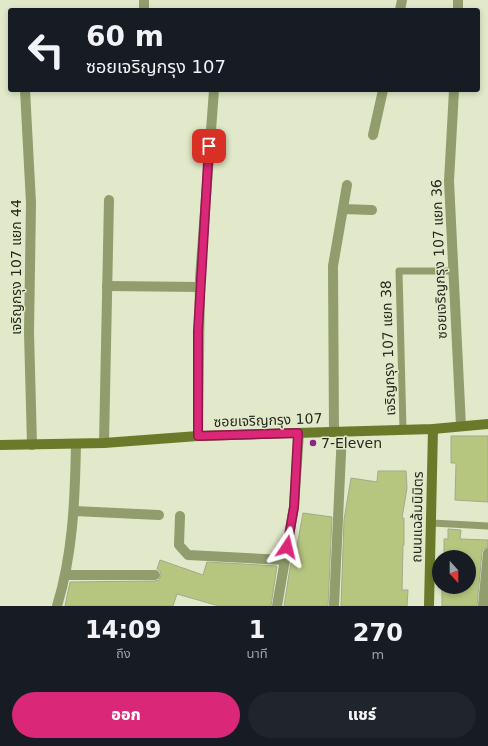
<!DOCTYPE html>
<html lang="th">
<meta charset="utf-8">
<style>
:root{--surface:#171b24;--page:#20242c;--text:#f1f3f6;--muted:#9ea1a6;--accent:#db2777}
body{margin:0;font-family:"DejaVu Sans","Noto Sans Thai",sans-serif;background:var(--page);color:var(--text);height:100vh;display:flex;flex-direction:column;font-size:15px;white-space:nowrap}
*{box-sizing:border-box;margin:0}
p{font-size:13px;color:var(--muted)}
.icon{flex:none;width:22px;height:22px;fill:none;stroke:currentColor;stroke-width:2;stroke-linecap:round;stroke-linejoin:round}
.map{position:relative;height:606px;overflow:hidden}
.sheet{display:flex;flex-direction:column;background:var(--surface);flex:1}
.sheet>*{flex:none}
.hud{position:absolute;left:8px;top:8px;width:472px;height:84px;border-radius:4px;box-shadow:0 2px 6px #0003;background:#171b24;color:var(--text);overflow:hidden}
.needle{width:26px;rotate:159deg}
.controls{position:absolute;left:432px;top:550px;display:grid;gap:8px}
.controls a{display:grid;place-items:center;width:44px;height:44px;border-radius:50%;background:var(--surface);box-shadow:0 2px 6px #0003;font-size:20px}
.pin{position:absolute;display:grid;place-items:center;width:34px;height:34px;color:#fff;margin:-17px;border-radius:8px;box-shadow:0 2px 6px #0006}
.me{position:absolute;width:44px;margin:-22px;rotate:10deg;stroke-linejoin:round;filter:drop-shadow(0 0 3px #0008)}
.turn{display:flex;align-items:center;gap:14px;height:84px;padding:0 12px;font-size:18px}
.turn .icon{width:52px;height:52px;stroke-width:2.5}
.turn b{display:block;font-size:28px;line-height:34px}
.eta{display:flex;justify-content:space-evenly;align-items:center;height:68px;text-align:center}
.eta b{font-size:24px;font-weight:800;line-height:28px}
.action{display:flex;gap:8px;margin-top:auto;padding:8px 12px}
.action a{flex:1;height:46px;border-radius:24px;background:var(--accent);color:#fff;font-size:16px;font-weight:800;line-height:46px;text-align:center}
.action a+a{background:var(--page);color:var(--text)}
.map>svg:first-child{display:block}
.building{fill:#b6c67f;stroke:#a2a98c}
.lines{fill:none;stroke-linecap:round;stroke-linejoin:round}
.lane{stroke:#919d6c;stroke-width:7}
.street{stroke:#919d6c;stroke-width:10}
.secondary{stroke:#6a7a2a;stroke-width:10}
.route-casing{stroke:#8e194d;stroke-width:10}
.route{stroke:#db2777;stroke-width:7}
.poi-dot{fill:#8c2389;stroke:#e1e9ca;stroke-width:1.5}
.labels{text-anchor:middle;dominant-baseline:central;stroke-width:3;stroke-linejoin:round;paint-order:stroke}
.street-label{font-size:14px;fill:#26291e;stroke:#e1e9ca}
.poi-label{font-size:14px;fill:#26291e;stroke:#e1e9ca;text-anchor:start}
</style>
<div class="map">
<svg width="488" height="606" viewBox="0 0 488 606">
<rect width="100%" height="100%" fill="#e1e9ca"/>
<g class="building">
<path d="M451,436H488V502L455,500L456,463H451Z"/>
<path d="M378,471H406L407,488L402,518H404V545H403L402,590H408L407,606H341L344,520L351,478L377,482Z"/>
<path d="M303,513L332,517L328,606H284L290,568L296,545L297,546Z"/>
<path d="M448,529L461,530L460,539L488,540V547L483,549L482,552L477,606H442V587H469V557H444V539H448Z"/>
<path d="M160,560L203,575L207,562L277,566L271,606H219L177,594L173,606H65L70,582L155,581L159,580L161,575L160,571L157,569Z"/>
</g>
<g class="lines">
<g class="lane">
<path d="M403,430L399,271H452"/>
<path d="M432,523L488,526"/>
</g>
<g class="street">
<path d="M144,0V10"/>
<path d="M400,10L402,0"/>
<path d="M458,10V0"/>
<path d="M25,90L31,203L29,332L32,445"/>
<path d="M454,90L449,181L461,426"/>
<path d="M373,135L383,90"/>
<path d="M343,209L372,210"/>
<path d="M107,286L200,287"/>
<path d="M334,432L333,266L347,185"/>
<path d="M198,436L200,278L214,90"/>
<path d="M104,443L109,200"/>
<path d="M74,511L159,515"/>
<path d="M180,516L179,545L188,555L285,560"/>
<path d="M67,575H155"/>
<path d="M57,606C73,554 75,499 76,444"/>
<path d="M277,606L294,507L299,433"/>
<path d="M334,606L342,432"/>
<path d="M483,606L488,553"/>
</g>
<g class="secondary">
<path d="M0,445L104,443L198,436L433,429L488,424"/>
<path d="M429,606L433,429"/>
</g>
</g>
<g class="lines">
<defs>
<path id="route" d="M209,146L198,331V436L298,433L294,507L287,547"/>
</defs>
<use href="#route" class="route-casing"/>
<use href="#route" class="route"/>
</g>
<circle class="poi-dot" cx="313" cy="443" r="4"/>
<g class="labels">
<g class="street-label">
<text transform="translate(439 259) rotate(-92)">ซอยเจริญกรุง 107 แยก 36</text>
<text transform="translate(16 267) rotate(-90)">เจริญกรุง 107 แยก 44</text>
<text transform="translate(388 348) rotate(-92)">เจริญกรุง 107 แยก 38</text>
<text transform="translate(268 420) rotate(-2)">ซอยเจริญกรุง 107</text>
<text transform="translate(417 517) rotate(-89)">ถนนแฉล้มนิมิตร</text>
</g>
<g class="poi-label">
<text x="321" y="443">7-Eleven</text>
</g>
</g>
</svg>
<div class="controls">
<a><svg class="needle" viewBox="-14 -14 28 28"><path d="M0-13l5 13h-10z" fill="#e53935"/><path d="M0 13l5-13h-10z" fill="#9ea1a6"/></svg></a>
</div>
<div class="pin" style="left:209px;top:146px;background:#d93025"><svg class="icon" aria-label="arrive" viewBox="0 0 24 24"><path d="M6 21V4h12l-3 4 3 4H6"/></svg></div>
<svg class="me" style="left:287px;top:547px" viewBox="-20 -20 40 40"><path d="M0-17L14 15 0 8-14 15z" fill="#db2777" stroke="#fff" stroke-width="4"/></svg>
<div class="hud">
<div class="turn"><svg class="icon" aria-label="left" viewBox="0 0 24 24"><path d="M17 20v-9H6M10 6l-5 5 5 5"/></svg><div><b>60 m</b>ซอยเจริญกรุง 107</div></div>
</div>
</div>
<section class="sheet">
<div class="eta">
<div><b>14:09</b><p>ถึง</p></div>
<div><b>1</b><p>นาที</p></div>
<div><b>270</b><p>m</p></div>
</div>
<div class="action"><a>ออก</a><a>แชร์</a></div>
</section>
